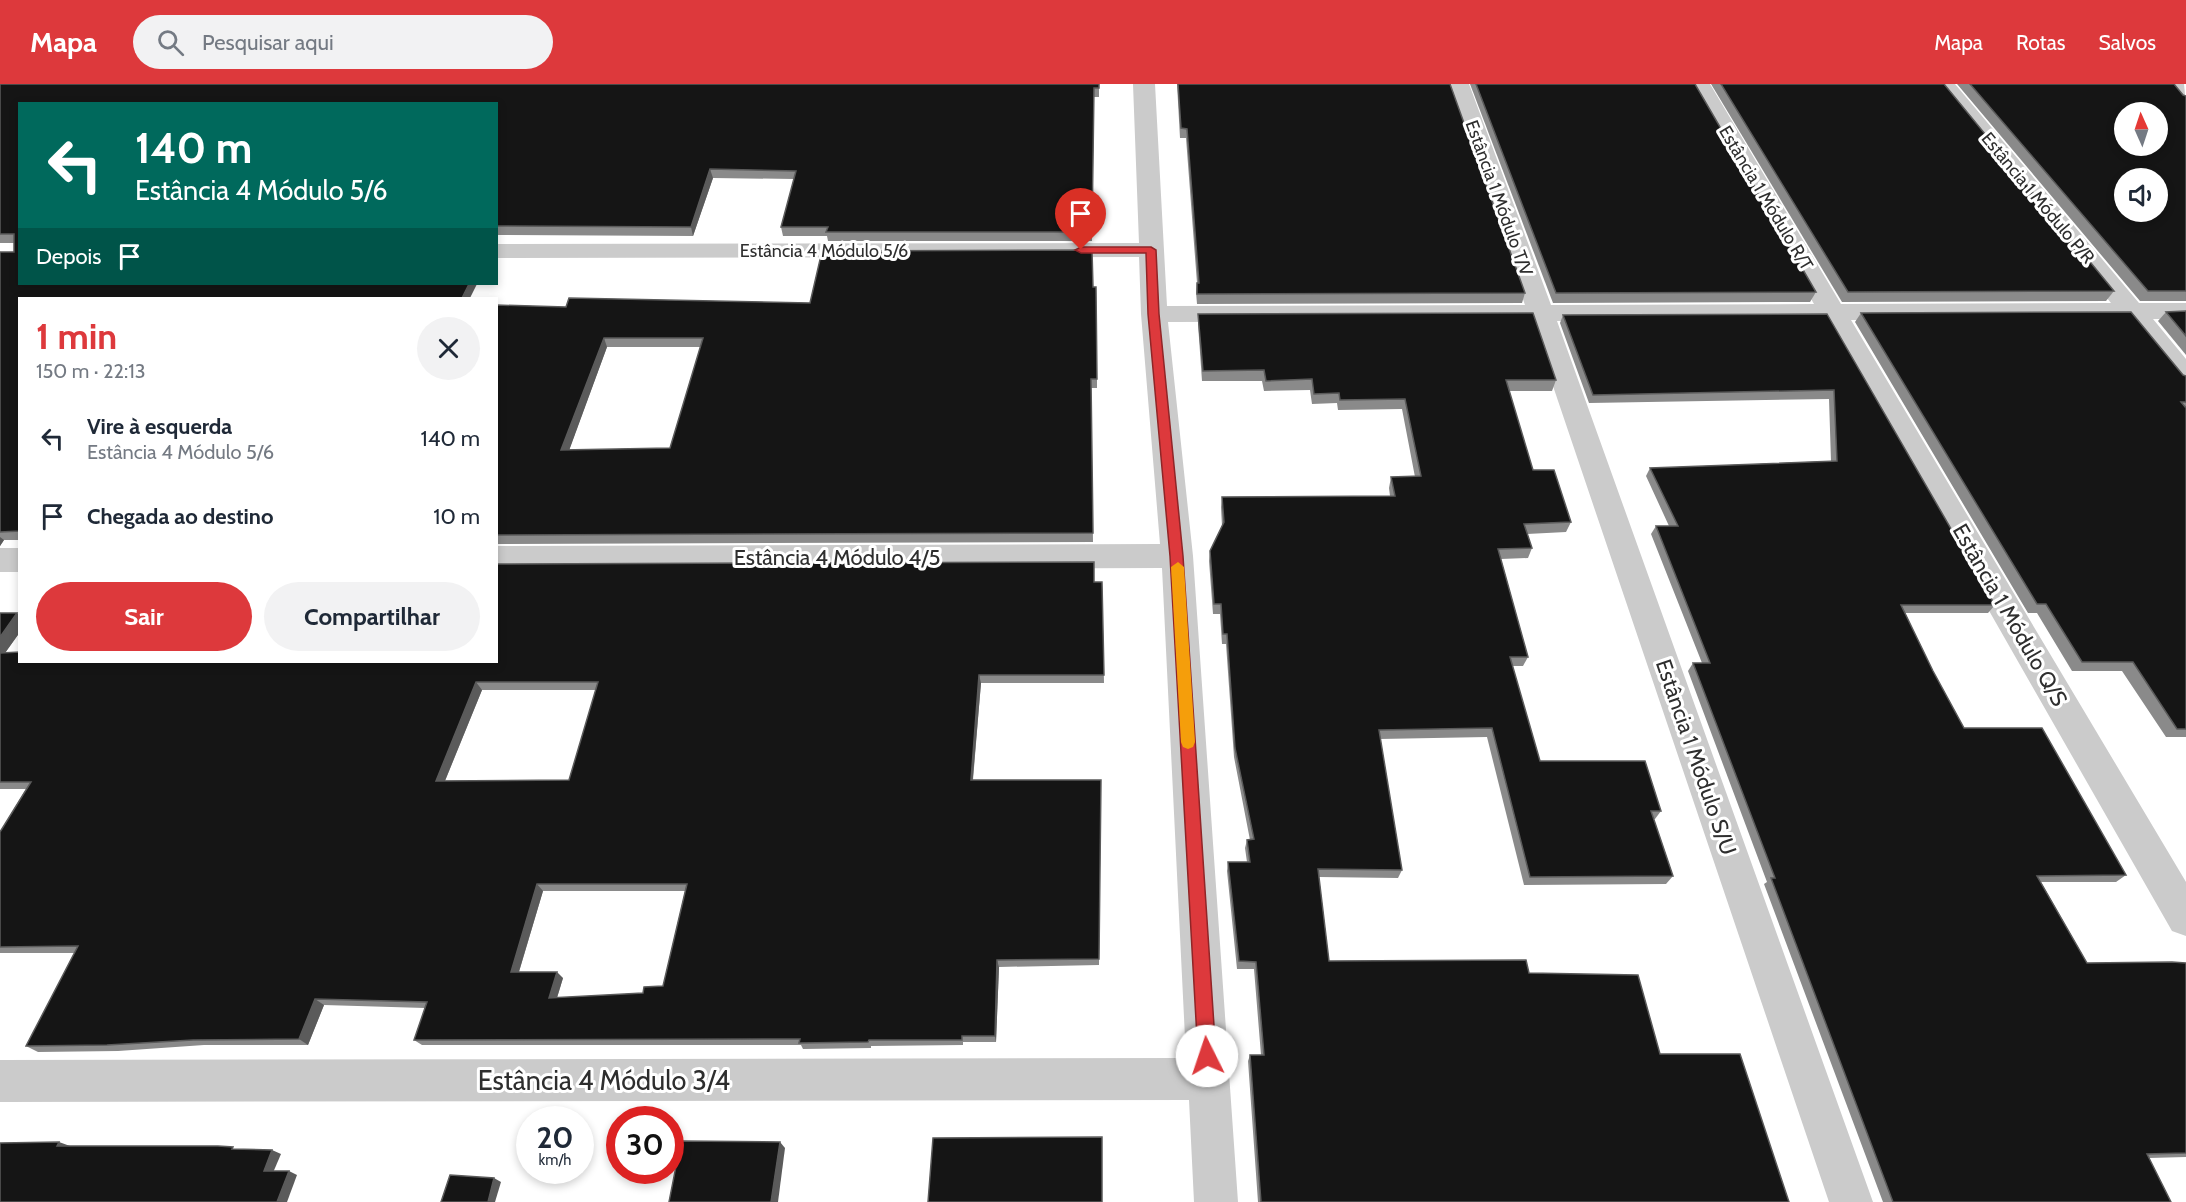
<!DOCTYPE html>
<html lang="pt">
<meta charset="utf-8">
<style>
:root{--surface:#fff;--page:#f2f2f3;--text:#1f2937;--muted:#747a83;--accent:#dd393c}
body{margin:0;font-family:Cabin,sans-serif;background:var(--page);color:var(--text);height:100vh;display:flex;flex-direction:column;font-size:22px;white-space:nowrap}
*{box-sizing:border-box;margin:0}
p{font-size:20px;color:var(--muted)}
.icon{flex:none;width:33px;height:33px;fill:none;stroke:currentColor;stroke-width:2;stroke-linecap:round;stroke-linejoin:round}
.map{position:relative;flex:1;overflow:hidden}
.details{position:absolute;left:18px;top:213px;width:480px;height:366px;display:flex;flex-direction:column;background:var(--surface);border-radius:0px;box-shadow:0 3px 9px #0003}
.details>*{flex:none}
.top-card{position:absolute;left:18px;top:18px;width:480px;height:183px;border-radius:0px;box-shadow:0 3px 9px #0003;background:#00695c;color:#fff;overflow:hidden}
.needle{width:39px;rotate:357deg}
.controls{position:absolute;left:2114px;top:18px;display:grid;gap:12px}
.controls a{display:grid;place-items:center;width:54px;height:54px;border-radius:50%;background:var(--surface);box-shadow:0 3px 9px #0003;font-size:30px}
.speed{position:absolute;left:516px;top:1022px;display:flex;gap:12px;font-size:30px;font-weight:700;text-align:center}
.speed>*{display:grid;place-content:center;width:78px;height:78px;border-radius:50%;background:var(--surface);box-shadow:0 3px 9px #0003;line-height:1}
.speed small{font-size:15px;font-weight:400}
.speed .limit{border:9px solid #d22;background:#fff;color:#111}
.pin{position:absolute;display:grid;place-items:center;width:51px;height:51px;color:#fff;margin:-62px -26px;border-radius:50% 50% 50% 0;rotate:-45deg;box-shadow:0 0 6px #0007}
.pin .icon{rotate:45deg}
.me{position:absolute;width:66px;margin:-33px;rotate:356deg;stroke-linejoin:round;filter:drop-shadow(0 0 4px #0008)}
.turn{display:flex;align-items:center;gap:21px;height:126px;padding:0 18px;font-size:27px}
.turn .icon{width:78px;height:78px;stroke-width:2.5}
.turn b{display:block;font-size:42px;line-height:51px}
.then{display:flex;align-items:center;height:57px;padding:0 18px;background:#0003;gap:12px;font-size:22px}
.round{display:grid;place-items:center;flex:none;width:63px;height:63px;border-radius:32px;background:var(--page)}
.head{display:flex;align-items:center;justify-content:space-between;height:102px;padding:0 18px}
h1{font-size:36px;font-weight:700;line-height:45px;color:var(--accent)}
.cta{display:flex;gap:12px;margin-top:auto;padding:12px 18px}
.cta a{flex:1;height:69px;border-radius:36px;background:var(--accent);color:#fff;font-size:24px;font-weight:700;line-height:69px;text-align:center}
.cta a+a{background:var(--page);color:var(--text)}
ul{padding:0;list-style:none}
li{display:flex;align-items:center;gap:18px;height:78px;padding:0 18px}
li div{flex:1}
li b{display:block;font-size:22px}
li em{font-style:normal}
header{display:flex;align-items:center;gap:36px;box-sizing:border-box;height:84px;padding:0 30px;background:var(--accent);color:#fff}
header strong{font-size:28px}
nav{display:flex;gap:33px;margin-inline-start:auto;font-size:21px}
.search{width:420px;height:54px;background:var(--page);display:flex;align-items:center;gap:15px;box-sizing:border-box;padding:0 21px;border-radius:33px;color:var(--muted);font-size:22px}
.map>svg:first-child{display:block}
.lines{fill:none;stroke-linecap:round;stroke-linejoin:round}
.street{fill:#cbcbcb;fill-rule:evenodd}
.wall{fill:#8a8a8a;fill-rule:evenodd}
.shaded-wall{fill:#5b5b5b}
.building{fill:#151515;stroke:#5b5b5b;stroke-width:1.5;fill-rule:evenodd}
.route{fill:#dd393c;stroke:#902527;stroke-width:1.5}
.slow{fill:#f59e0b}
.labels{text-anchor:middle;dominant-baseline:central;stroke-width:6;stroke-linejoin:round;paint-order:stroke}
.far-street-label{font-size:18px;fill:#2e2e2e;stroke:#fff}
.street-label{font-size:22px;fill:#2e2e2e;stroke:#fff}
.near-street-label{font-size:27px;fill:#2e2e2e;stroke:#fff}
</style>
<header>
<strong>Mapa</strong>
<div class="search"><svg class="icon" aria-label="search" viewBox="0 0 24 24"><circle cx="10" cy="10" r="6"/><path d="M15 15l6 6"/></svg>Pesquisar aqui</div>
<nav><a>Mapa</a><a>Rotas</a><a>Salvos</a></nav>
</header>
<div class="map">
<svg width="2186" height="1118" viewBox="0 0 2186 1118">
<rect width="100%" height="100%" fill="#fff"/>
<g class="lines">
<g class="street">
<path d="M1133,0H1155L1167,222L1525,221L1447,0H1469L1551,221L1814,220L1688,0H1710L1841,220L2111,219L1933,0H1955L2139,219H2186V235H2153L2186,275V302L2176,299L2124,235L1851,236L2186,798V852L2172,847L1823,236L1557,237L1873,1118H1829L1531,237L1168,238L1193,472L1238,1118H1194L1189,1016L0,1018V976L1186,974L1162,484L496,486V462L1160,460L1141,230L1139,173L496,174V160L1139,159Z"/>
<path d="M2161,0H2184L2186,20L2178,19Z"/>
<rect x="0" y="464" width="20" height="24"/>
</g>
</g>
<g class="wall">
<path d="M0,0H1099V13H1094L1092,157H828L827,152H783L781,143L794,95L713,94L693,152L497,151L496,152V20L20,214V456H4L0,462V168H14V159H0Z"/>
<path d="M1177,0H1450L1525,209L1522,219L1197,220L1196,208L1197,199L1186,54H1180Z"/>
<path d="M1470,0H1695L1816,208L1810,218L1553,219Z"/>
<path d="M1711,0H1944L2114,207L2106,217L1842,218Z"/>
<path d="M1957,0H2174L2183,11L2186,12V217H2140Z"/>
<path d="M1093,203L1097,295V304H1091L1093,458L496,460V221L566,223L810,219ZM607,263H701L670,364L569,366Z"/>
<path d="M2186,227V271L2158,237L2166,228Z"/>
<path d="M1861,229L2186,292V653H2166L2122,587H2072L2037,529H2028L1855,238Z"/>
<path d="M1198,230L1556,296L1552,307H1509L1533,386L1571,438L1566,448L1527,450L1532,464L1528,474L1501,475L1528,573L1523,582H1512L1540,677L1661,727L1655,735H1654L1673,792L1666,800L1524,801L1487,653L1380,655L1402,786L1398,794L1319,793L1329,877L1529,889L1660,970L1789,1118H1258L1248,977L1250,971H1261L1254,885H1237L1227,787L1228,778H1247L1245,764L1247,756H1250L1234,673L1226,560H1222L1220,530H1213L1209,477L1210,467L1222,442L1221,423L1222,413L1390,412L1389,404L1391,393H1415L1402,325L1338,326L1337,319L1312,320L1310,306L1264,307L1262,297H1202L1198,240Z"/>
<path d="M1827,230L1995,521L1988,529H1905L1933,587L1964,644L2126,791L2116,798H2041L2087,879H2186V1073L2149,1074L2171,1118H1883L1764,800L1767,798L1688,587L1693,579H1702L1651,450L1656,442H1669L1646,392L1650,384L1831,377L1829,315L1589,319L1560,239L1563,231Z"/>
<path d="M1094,498H1102L1104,599H981L973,696H1101L1099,881L999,883L996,958H963V961L871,962V964L803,965L801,961H422L414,956L425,924L324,921L308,961H204L118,967L38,968L26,962L75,869H0V748L26,705H0V529H17L20,532V548L5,569L20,578ZM482,606H596L569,696L445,697ZM543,807H685L663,902L643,909L557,914L563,894L519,888Z"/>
</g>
<g class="shaded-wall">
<path d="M710,85L713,94L693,152L691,143Z"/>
<path d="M469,200H477L470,214H462Z"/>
<path d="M604,254L607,263L566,375L561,366Z"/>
<path d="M0,453L4,456L0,462Z"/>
<path d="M17,529L20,532V548L0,576V553Z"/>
<path d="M979,591L981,599L972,704L971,696Z"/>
<path d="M476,598L482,606L442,704L436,697Z"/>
<path d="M537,800L543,807L517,894L511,888Z"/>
<path d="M997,876L999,883L996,958L995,952Z"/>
<path d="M557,888L563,894L555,920L549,914Z"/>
<path d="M315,915L324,921L308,961L299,955Z"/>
<path d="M59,1058L70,1062H57Z"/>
<path d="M780,1058L785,1064L778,1118H771Z"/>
<path d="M272,1066L281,1070L272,1091L264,1087Z"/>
<path d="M289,1087L297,1091L287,1118H277Z"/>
<path d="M494,1094L501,1098L495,1118H488Z"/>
</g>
<g class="building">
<path d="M0,0H1099V4H1094L1092,148H826L828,143H781L796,87L710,85L691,143L496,142V20H20V200H469L462,214H20V447L0,448V168H14V150H0Z"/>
<path d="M1178,0H1450L1525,209L1197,210V199H1199L1187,45L1181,44Z"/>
<path d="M1476,0H1695L1816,208L1556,209Z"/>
<path d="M1721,0H1944L2114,207L1848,208Z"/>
<path d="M1970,0H2174L2183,11L2186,12V207H2148ZM2124,28H2157V62H2124ZM2124,94H2157V128H2124Z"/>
<path d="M1092,166L1093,203H1096L1097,295H1091L1093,449L496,451V221L566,223L569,214L810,219L822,167ZM604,254H703L670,364L561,366Z"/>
<path d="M2186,227V252L2166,228Z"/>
<path d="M2131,228L2183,291L2186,292V318H2181L2186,324V645H2177L2133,578H2082L2046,520H2037L1861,229Z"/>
<path d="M1533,229L1556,296H1506L1533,386H1554L1571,438L1524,440L1532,464L1498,465L1528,573H1510L1540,677H1645L1661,727H1651L1673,792L1530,793L1492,644L1379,646L1402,786L1318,785L1329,877L1526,876L1529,889L1638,891L1660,970H1740L1789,1118H1261L1250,971H1264L1256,878L1239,877L1228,778H1250L1247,756L1254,755L1235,664L1227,550H1223L1221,520H1214L1210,467L1224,438L1222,413L1395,412L1391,393L1421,392L1405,315L1340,316L1339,309L1314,310L1312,295L1266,297L1264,286L1203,287L1198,230Z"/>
<path d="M1827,230L1995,521H1901L1933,587L1964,644H2042L2126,791L2037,792L2087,879L2172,878L2186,879V1069L2147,1070L2171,1118H1893L1771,794H1775L1693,579H1710L1656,442H1678L1650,384L1837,377L1834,306L1593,311L1563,231Z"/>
<path d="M1094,478V498H1102L1104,591H979L971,696H1101L1099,875L997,876L995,952H962V956H869L868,958L799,959L800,955L414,956L427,918L315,915L299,955L193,956L107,961L26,962L78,862L0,863V748L31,698H0V569L20,568V578H496V480ZM476,598H598L569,696L436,697ZM537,800H687L663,902L644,903L643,909L549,914L557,888H511Z"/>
<path d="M0,529H17L0,553Z"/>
<path d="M1102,1053V1118H928L933,1054Z"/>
<path d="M681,1057L780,1058L771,1118H669Z"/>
<path d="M59,1058L57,1062H218L233,1063L232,1065L272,1066L264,1087H289L277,1118H0V1059Z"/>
<path d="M450,1091L494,1094L488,1118H441Z"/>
</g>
<path class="route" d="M1151,163L1156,166L1159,230L1183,472L1216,972L1213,978L1207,980L1201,978L1198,972L1170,472L1148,230L1146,169H1081L1075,166L1081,163Z"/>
<path class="slow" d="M1178,478L1184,483L1195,658L1193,663L1188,665L1183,663L1181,658L1171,483Z"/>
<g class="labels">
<g class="far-street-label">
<text transform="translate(1499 114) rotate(70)">Estância 1 Módulo T/V</text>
<text transform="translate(1766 114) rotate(59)">Estância 1 Módulo R/T</text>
<text transform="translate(2038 114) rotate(50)">Estância 1 Módulo P/R</text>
<text x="824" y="167">Estância 4 Módulo 5/6</text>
</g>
<g class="street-label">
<text x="837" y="473">Estância 4 Módulo 4/5</text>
<text transform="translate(2010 531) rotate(60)">Estância 1 Módulo Q/S</text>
<text transform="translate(1696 673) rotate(71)">Estância 1 Módulo S/U</text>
</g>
<g class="near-street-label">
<text x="604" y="996">Estância 4 Módulo 3/4</text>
</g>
</g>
</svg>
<div class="controls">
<a><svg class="needle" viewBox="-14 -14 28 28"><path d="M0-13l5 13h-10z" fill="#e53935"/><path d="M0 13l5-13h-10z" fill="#747a83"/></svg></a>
<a><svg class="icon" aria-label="sound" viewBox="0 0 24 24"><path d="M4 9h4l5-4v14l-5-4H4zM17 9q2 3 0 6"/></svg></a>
</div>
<div class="speed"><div>20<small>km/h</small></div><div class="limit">30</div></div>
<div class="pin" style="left:1081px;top:166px;background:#d93025"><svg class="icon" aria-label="arrive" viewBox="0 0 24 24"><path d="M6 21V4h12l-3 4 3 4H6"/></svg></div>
<svg class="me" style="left:1207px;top:972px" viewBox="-20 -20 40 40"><circle r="19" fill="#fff"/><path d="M0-13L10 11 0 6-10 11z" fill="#dd393c"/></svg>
<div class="top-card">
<div class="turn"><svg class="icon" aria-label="left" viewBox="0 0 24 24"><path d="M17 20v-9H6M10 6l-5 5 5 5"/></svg><div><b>140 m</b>Estância 4 Módulo 5/6</div></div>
<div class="then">Depois<svg class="icon" aria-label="arrive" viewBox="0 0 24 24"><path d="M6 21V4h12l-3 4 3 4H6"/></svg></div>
</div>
<section class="details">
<div class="head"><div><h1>1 min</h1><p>150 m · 22:13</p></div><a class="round"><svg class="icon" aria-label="close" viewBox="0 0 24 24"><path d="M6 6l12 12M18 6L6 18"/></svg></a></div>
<ul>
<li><svg class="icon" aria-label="left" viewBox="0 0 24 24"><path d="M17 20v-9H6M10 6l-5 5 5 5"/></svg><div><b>Vire à esquerda</b><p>Estância 4 Módulo 5/6</p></div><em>140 m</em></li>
<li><svg class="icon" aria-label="arrive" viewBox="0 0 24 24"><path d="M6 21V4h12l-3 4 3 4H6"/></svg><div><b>Chegada ao destino</b></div><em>10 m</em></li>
</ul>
<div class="cta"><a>Sair</a><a>Compartilhar</a></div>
</section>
</div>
